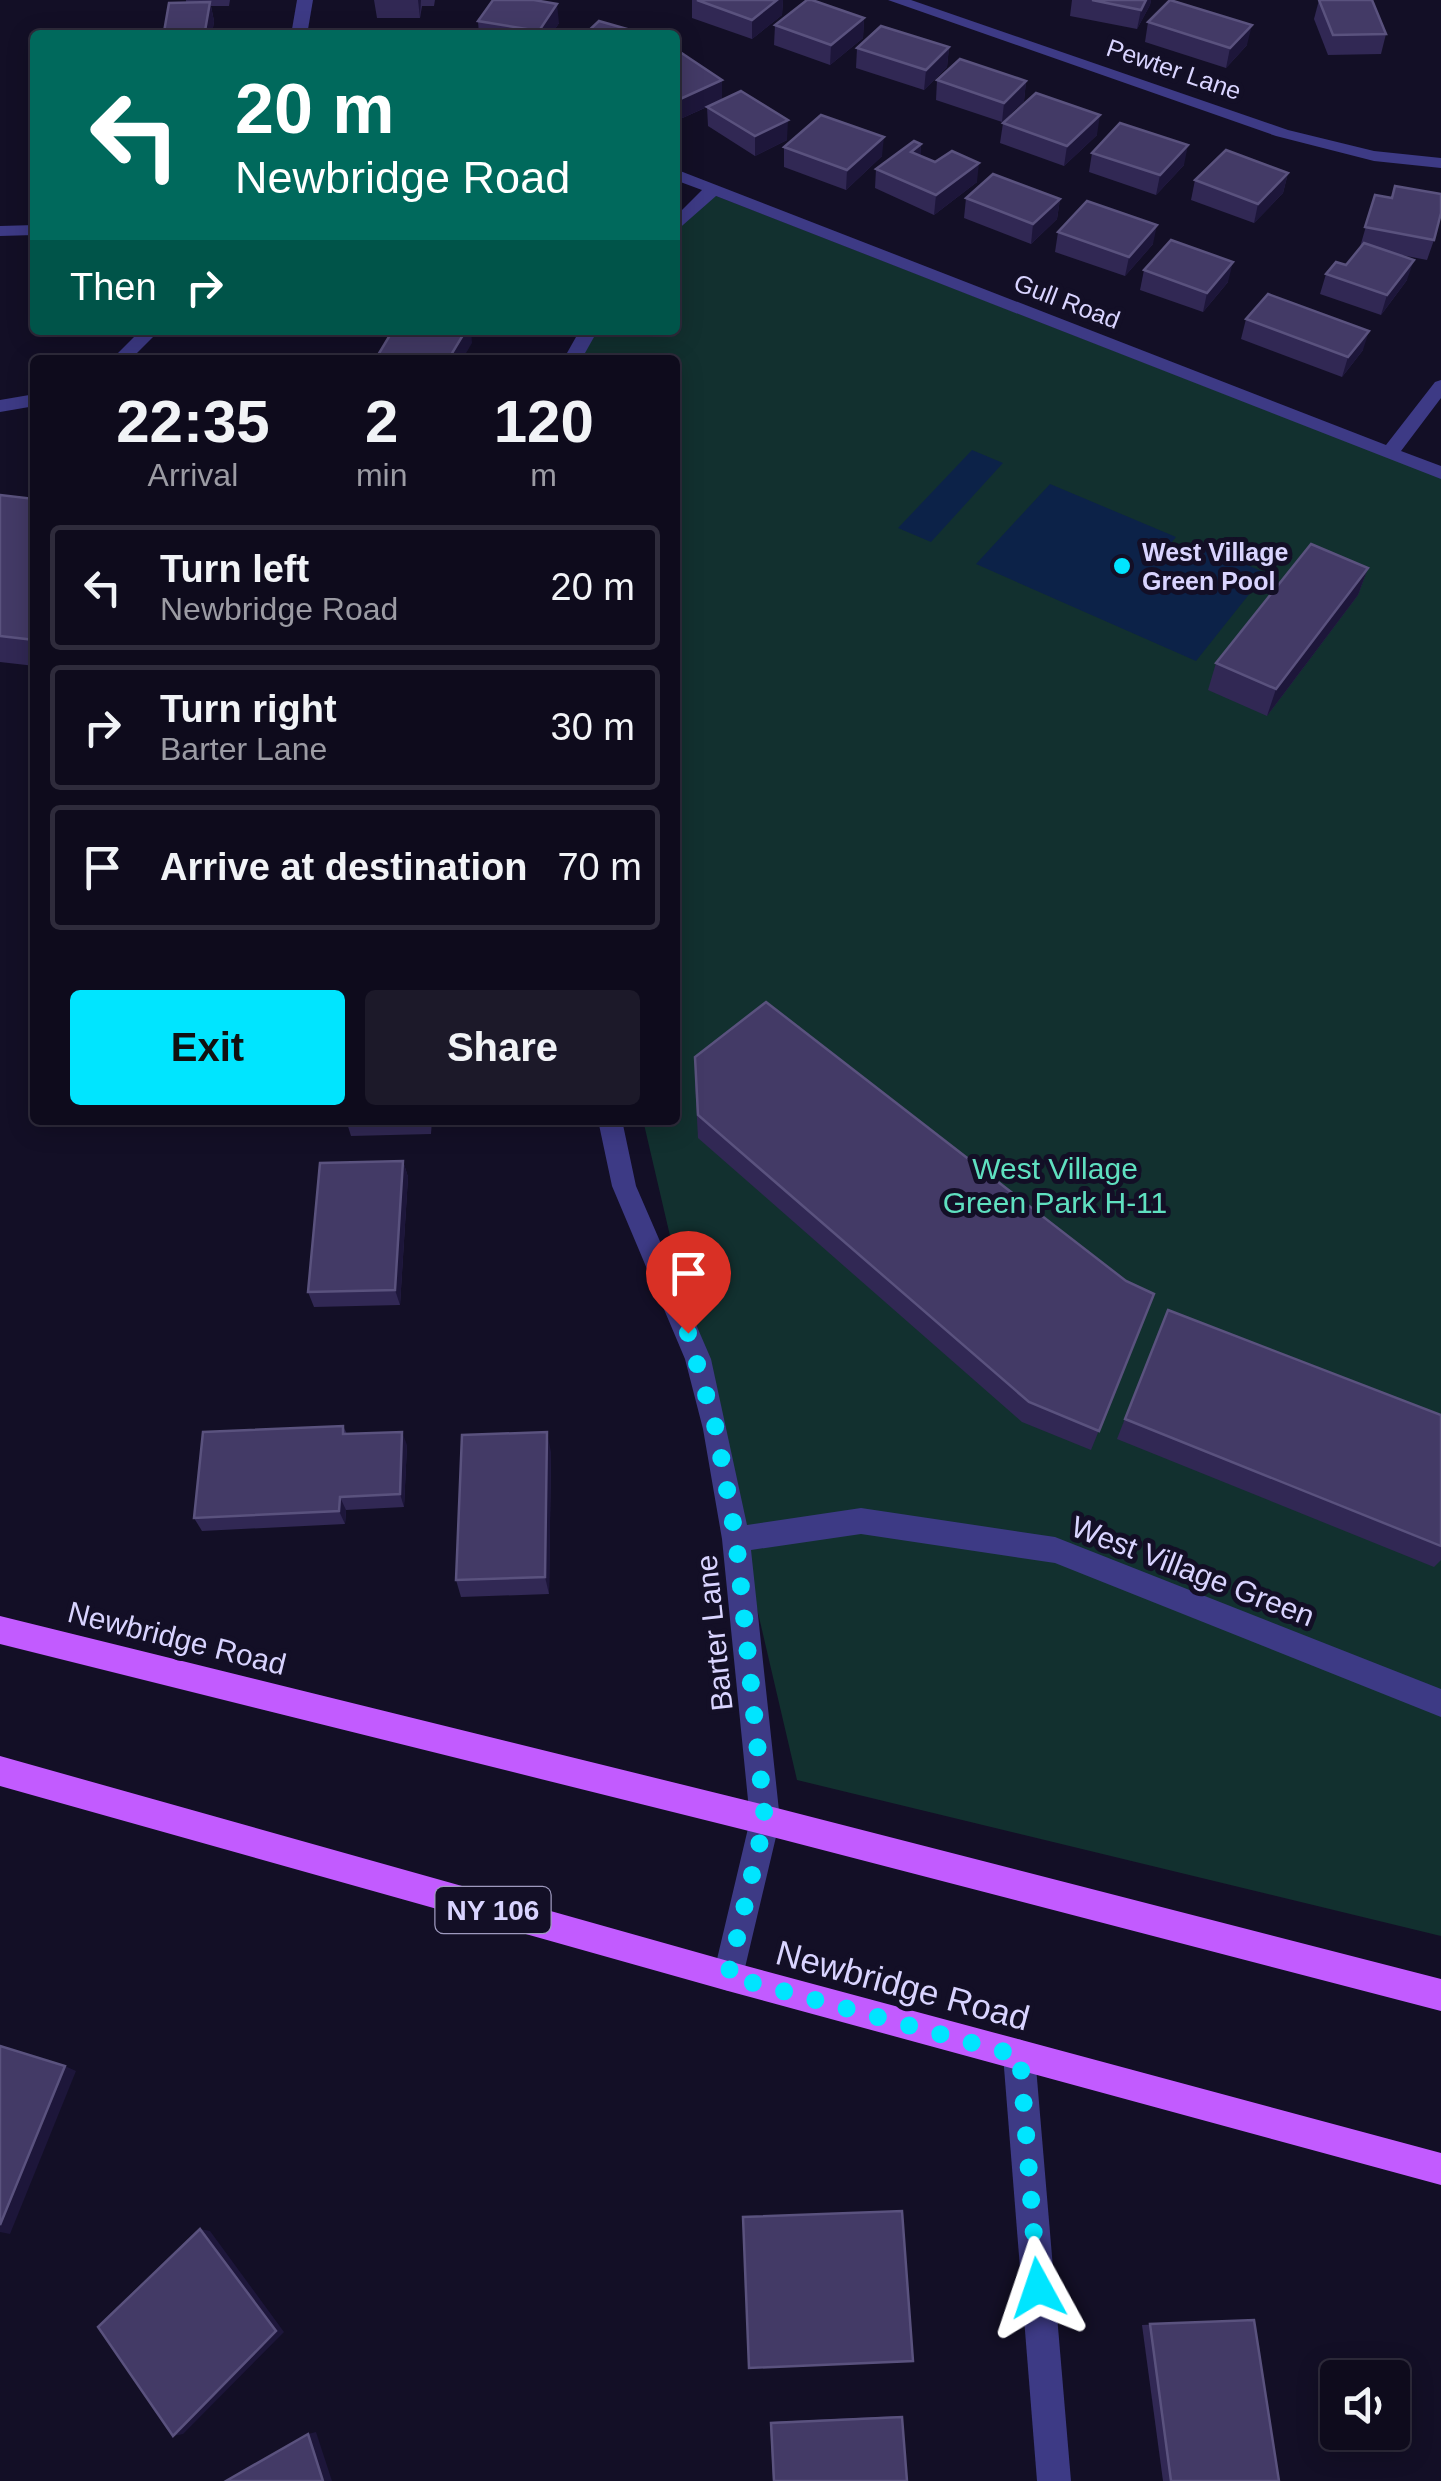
<!DOCTYPE html>
<style>
:root{--surface:#0e0b1c;--page:#1c1929;--text:#f1f3f6;--muted:#9b9ba3;--line:#2e2b3b;--accent:#00e5ff}
body{margin:0;font-family:Arial,sans-serif;background:var(--page);color:var(--text);height:100vh;display:flex;flex-direction:column;font-size:38px;white-space:nowrap}
*{box-sizing:border-box;margin:0}
p{font-size:32px;color:var(--muted)}
.icon{flex:none;width:55px;height:55px;fill:none;stroke:currentColor;stroke-width:2;stroke-linecap:round;stroke-linejoin:round}
.map{position:relative;flex:1;overflow:hidden}
.side{position:absolute;left:30px;top:355px;width:650px;height:770px;display:flex;flex-direction:column;background:var(--surface);border-radius:10px;box-shadow:0 5px 25px #0003,0 0 0 2px var(--line)}
.side>*{flex:none}
.banner{position:absolute;left:30px;top:30px;width:650px;height:305px;border-radius:10px;box-shadow:0 5px 25px #0003,0 0 0 2px var(--line);background:#00695c;color:#fff;overflow:hidden}
.fabs{position:absolute;left:1320px;top:2360px;display:grid;gap:20px}
.fabs a{display:grid;place-items:center;width:90px;height:90px;border-radius:10px;background:var(--surface);box-shadow:0 5px 25px #0003,0 0 0 2px var(--line);font-size:50px}
.pin{position:absolute;display:grid;place-items:center;width:85px;height:85px;color:#fff;margin:-102px -42px;border-radius:50% 50% 50% 0;rotate:-45deg;box-shadow:0 0 10px #0007}
.pin .icon{rotate:45deg}
.me{position:absolute;width:110px;margin:-55px;rotate:355deg;stroke-linejoin:round;filter:drop-shadow(0 0 8px #0008)}
.turn{display:flex;align-items:center;gap:35px;height:210px;padding:0 40px;font-size:45px}
.turn .icon{width:130px;height:130px;stroke-width:2.5}
.turn b{display:block;font-size:70px;line-height:85px}
.then{display:flex;align-items:center;height:95px;padding:0 40px;background:#0003;gap:20px;font-size:38px}
.eta{display:flex;justify-content:space-evenly;align-items:center;height:170px;text-align:center}
.eta b{font-size:60px;font-weight:700;line-height:70px}
.cta{display:flex;gap:20px;margin-top:auto;padding:20px 40px}
.cta a{flex:1;height:115px;border-radius:10px;background:var(--accent);color:#111;font-size:40px;font-weight:700;line-height:115px;text-align:center}
.cta a+a{background:var(--page);color:var(--text)}
ul{padding:0;list-style:none}
li{display:flex;align-items:center;gap:30px;height:125px;margin:0 20px 15px;padding:0 20px;border:5px solid var(--line);border-radius:10px}
li div{flex:1}
li b{display:block;font-size:38px}
li em{font-style:normal}
.map>svg:first-child{display:block}
.green{fill:#12302f}
.water{fill:#0c2248}
.lines{fill:none;stroke-linecap:round;stroke-linejoin:round}
.minor{fill:#3d3a85;fill-rule:evenodd}
.major{fill:#c25bff;fill-rule:evenodd}
.wall{fill:#312854}
.shaded-wall{fill:#1d163a}
.building{fill:#433a66;stroke:#5a527e;stroke-width:2.5}
.route{stroke:#00e5ff;stroke-width:18;stroke-dasharray:0 32.4}
.poi-dot{fill:#00e5ff;stroke:#130f26;stroke-width:4}
.labels{text-anchor:middle;dominant-baseline:central;stroke-width:10;stroke-linejoin:round;paint-order:stroke}
.far-street-label{font-size:25px;fill:#d9d4ff;stroke:#130f26}
.far-poi-label{font-size:25px;font-weight:bold;fill:#d9d4ff;stroke:#130f26;text-anchor:start}
.shield{fill:#130f26;stroke:#9e99be;stroke-width:2.5}
.shield-label{font-size:28px;font-weight:bold;fill:#d9d4ff}
.park-label{font-size:30px;fill:#5fe0c0;stroke:#130f26}
.street-label{font-size:30px;fill:#d9d4ff;stroke:#130f26}
.near-street-label{font-size:35px;fill:#d9d4ff;stroke:#130f26}
</style>
<div class="map">
<svg width="1441" height="2481" viewBox="0 0 1441 2481">
<rect width="100%" height="100%" fill="#130f26"/>
<path class="green" d="M711,194L1441,478V1936L797,1780L643,1120H675V360H577L591,330H675V230Z"/>
<g class="water">
<path d="M972,450L1003,463L931,542L898,528Z"/>
<path d="M1050,484L1176,537L1164,552L1181,560L1195,543L1266,573L1196,661L976,564Z"/>
</g>
<g class="lines">
<g class="minor">
<path d="M297,0H313L307,35H291Z"/>
<path d="M888,0H911L1288,130L1374,151L1441,158V168L1374,161L1276,136Z"/>
<path d="M675,169L1386,445L1435,382L1441,380V398L1401,451L1441,466V479L716,196L675,232V217L702,190L675,180Z"/>
<path d="M35,225V235L0,236V226Z"/>
<path d="M141,330H160L130,360H111Z"/>
<path d="M580,330H598L581,360H563Z"/>
<path d="M35,394V406L0,412V400Z"/>
<path d="M598,1120H622L636,1186L711,1359L747,1525L861,1508L1055,1537L1441,1689V1717L1055,1563L861,1534L751,1550L780,1820L743,1976L739,1987L728,1991L717,1987L713,1976L750,1820L722,1539L703,1429L685,1359L612,1186Z"/>
<path d="M1019,2039L1030,2044L1035,2055L1071,2481H1037L1003,2055L1008,2044Z"/>
</g>
<g class="major">
<path d="M0,1616L765,1805L1441,1979V2011L765,1835L0,1644Z"/>
<path d="M0,1756L728,1961L1441,2153V2185L728,1991L0,1786Z"/>
</g>
</g>
<g class="wall">
<path d="M186,0H230L229,6H211L214,21L212,35H164V32L186,3Z"/>
<path d="M374,0H435L434,6H422L420,18H377Z"/>
<path d="M692,0H783L782,15L752,39L692,18Z"/>
<path d="M1072,0H1151L1150,5L1137,29L1070,16Z"/>
<path d="M1319,0L1386,34L1381,54L1328,55L1314,19Z"/>
<path d="M864,18L863,38L830,65L774,45L775,25Z"/>
<path d="M478,21L559,23L551,35H479Z"/>
<path d="M1148,22L1247,45L1226,68L1145,42Z"/>
<path d="M949,47L947,67L924,90L856,68L857,48Z"/>
<path d="M675,54L722,99L787,140L755,156L708,126L707,107L678,120L675,118Z"/>
<path d="M937,80L1026,81L1024,101L1002,122L936,100Z"/>
<path d="M1003,123L1097,135L1064,166L1000,143Z"/>
<path d="M921,144L920,156L977,182L934,215L875,188L876,169Z"/>
<path d="M784,147L882,156L846,190L784,167Z"/>
<path d="M1092,153L1184,165L1156,195L1089,172Z"/>
<path d="M1288,173L1283,193L1254,223L1191,200L1195,180Z"/>
<path d="M1375,195L1434,240L1427,260L1396,254L1407,280L1381,315L1320,294L1326,274L1346,265L1360,247Z"/>
<path d="M966,198L1060,199L1057,219L1031,244L964,218Z"/>
<path d="M1058,232L1153,244L1125,276L1055,252Z"/>
<path d="M1144,270L1228,282L1203,312L1140,290Z"/>
<path d="M1246,319L1363,350L1342,377L1241,339Z"/>
<path d="M0,495L35,499V666L0,662Z"/>
<path d="M1368,568L1358,595L1267,716L1208,690L1216,663Z"/>
<path d="M695,1081L1154,1294L1091,1450L1022,1422L698,1138Z"/>
<path d="M346,1120H432L431,1134L351,1136Z"/>
<path d="M403,1161L408,1177L400,1305L314,1307L308,1292Z"/>
<path d="M1159,1331L1441,1415V1560L1434,1567L1117,1439Z"/>
<path d="M343,1426L347,1434L407,1445L404,1507L346,1510L345,1524L202,1531L194,1518Z"/>
<path d="M551,1452L549,1594L461,1597L456,1580Z"/>
<path d="M1254,2320L1279,2481H1163L1142,2325Z"/>
<path d="M899,2416L902,2417L907,2481H773L770,2422Z"/>
</g>
<g class="shaded-wall">
<path d="M418,0H421L420,18Z"/>
<path d="M777,0H783L782,15L752,39V20Z"/>
<path d="M1146,0H1151L1150,5L1137,29L1141,10Z"/>
<path d="M210,2L214,21L212,35H206L205,31Z"/>
<path d="M557,4L559,23L551,35H539V31Z"/>
<path d="M864,18L863,38L830,65L831,45Z"/>
<path d="M1252,25L1247,45L1226,68L1230,48Z"/>
<path d="M949,47L947,67L924,90L926,70Z"/>
<path d="M722,80V100L678,120V100Z"/>
<path d="M1026,81L1024,101L1002,122L1004,103Z"/>
<path d="M1100,115L1097,135L1064,166L1067,146Z"/>
<path d="M788,120L787,140L755,156V136Z"/>
<path d="M884,137L882,156L846,190L847,170Z"/>
<path d="M921,144L920,164L911,152Z"/>
<path d="M1188,145L1184,165L1156,195L1160,175Z"/>
<path d="M979,163L977,182L934,215L936,195Z"/>
<path d="M1288,173L1283,193L1254,223L1258,204Z"/>
<path d="M1060,199L1057,219L1031,244L1033,224Z"/>
<path d="M1157,225L1153,244L1125,276L1129,257Z"/>
<path d="M1414,260L1407,280L1381,315L1387,295Z"/>
<path d="M1233,262L1228,282L1203,312L1207,293Z"/>
<path d="M466,330H471L472,343L462,360H448Z"/>
<path d="M1369,331L1363,350L1342,377L1348,357Z"/>
<path d="M1368,568L1358,595L1267,716L1276,689Z"/>
<path d="M403,1161L408,1177L400,1305L395,1290Z"/>
<path d="M402,1432L407,1445L404,1507L400,1494Z"/>
<path d="M547,1432L551,1452L549,1594L545,1577Z"/>
<path d="M340,1497L346,1510L345,1524L339,1511Z"/>
<path d="M65,2066L76,2071L10,2234L0,2232V2225Z"/>
<path d="M200,2229L210,2231L284,2332L183,2434L173,2436Z"/>
<path d="M316,2432L332,2481H323L308,2434Z"/>
</g>
<g class="building">
<path d="M493,0H534L557,4L539,31L478,21Z"/>
<path d="M697,0H777L752,20Z"/>
<path d="M807,0H812L864,18L831,45L775,25Z"/>
<path d="M1092,0H1146L1141,10Z"/>
<path d="M1170,0L1252,25L1230,48L1148,22Z"/>
<path d="M1319,0H1372L1386,34L1333,35Z"/>
<path d="M210,2L205,31L164,32L169,3Z"/>
<path d="M599,21L648,35H584Z"/>
<path d="M881,26L949,47L926,70L857,48Z"/>
<path d="M680,52L722,80L678,100L675,98V54Z"/>
<path d="M960,59L1026,81L1004,103L937,80Z"/>
<path d="M741,91L788,120L755,136L707,107Z"/>
<path d="M1036,93L1100,115L1067,146L1003,123Z"/>
<path d="M821,115L884,137L847,170L784,147Z"/>
<path d="M1120,123L1188,145L1160,175L1092,153Z"/>
<path d="M914,141L921,144L911,152L935,162L952,151L979,163L936,195L876,169Z"/>
<path d="M1226,150L1288,173L1258,204L1195,180Z"/>
<path d="M993,174L1060,199L1033,224L966,198Z"/>
<path d="M1395,186L1441,194V213L1434,240L1365,227L1375,195L1392,198Z"/>
<path d="M1087,201L1157,225L1129,257L1058,232Z"/>
<path d="M1171,240L1233,262L1207,293L1144,270Z"/>
<path d="M1364,243L1414,260L1387,295L1326,274L1336,262L1346,265Z"/>
<path d="M1268,294L1369,331L1348,357L1246,319Z"/>
<path d="M393,330H466L448,360H375Z"/>
<path d="M0,495L35,499V640L0,636Z"/>
<path d="M1311,544L1368,568L1276,689L1216,663Z"/>
<path d="M766,1002L1126,1281L1154,1294L1099,1431L1029,1402L698,1115L695,1057Z"/>
<path d="M403,1161L395,1290L308,1292L320,1163Z"/>
<path d="M1168,1310L1441,1415V1546L1125,1419Z"/>
<path d="M343,1426V1434L402,1432L400,1494L340,1497L339,1511L194,1518L203,1432Z"/>
<path d="M547,1432L545,1577L456,1580L462,1435Z"/>
<path d="M0,2046L65,2066L0,2225Z"/>
<path d="M902,2211L913,2361L749,2368L743,2217Z"/>
<path d="M200,2229L276,2331L173,2436L98,2327Z"/>
<path d="M1254,2320L1279,2481H1171L1150,2324Z"/>
<path d="M902,2417L907,2481H774L771,2423Z"/>
<path d="M308,2434L323,2481H226Z"/>
</g>
<g class="lines">
<path class="route" d="M688,1333L716,1429L736,1539L765,1820L728,1976L1020,2056L1038,2288"/>
</g>
<circle class="poi-dot" cx="1122" cy="566" r="10"/>
<g class="labels">
<g class="far-street-label">
<text transform="translate(1174 69) rotate(19)">Pewter Lane</text>
<text transform="translate(1067 301) rotate(21)">Gull Road</text>
</g>
<g class="far-poi-label">
<text x="1142" y="552">West Village<tspan x="1142" dy="29">Green Pool</tspan></text>
</g>
<rect class="shield" x="435.5" y="1887" width="115" height="46" rx="8"/>
<g class="shield-label">
<text x="493" y="1910">NY 106</text>
</g>
<g class="park-label">
<text x="1055" y="1168">West Village<tspan x="1055" dy="34">Green Park H-11</tspan></text>
</g>
<g class="street-label">
<text transform="translate(1193 1571) rotate(21)">West Village Green</text>
<text transform="translate(714 1633) rotate(-96)">Barter Lane</text>
<text transform="translate(177 1638) rotate(14)">Newbridge Road</text>
</g>
<g class="near-street-label">
<text transform="translate(903 1985) rotate(15)">Newbridge Road</text>
</g>
</g>
</svg>
<div class="fabs">
<a><svg class="icon" aria-label="sound" viewBox="0 0 24 24"><path d="M4 9h4l5-4v14l-5-4H4zM17 9q2 3 0 6"/></svg></a>
</div>
<div class="pin" style="left:688px;top:1333px;background:#d93025"><svg class="icon" aria-label="arrive" viewBox="0 0 24 24"><path d="M6 21V4h12l-3 4 3 4H6"/></svg></div>
<svg class="me" style="left:1038px;top:2288px" viewBox="-20 -20 40 40"><path d="M0-17L14 15 0 8-14 15z" fill="#00e5ff" stroke="#fff" stroke-width="4"/></svg>
<div class="banner">
<div class="turn"><svg class="icon" aria-label="left" viewBox="0 0 24 24"><path d="M17 20v-9H6M10 6l-5 5 5 5"/></svg><div><b>20 m</b>Newbridge Road</div></div>
<div class="then">Then<svg class="icon" aria-label="right" viewBox="0 0 24 24"><path d="M7 20v-9h11M14 6l5 5-5 5"/></svg></div>
</div>
<section class="side">
<div class="eta">
<div><b>22:35</b><p>Arrival</p></div>
<div><b>2</b><p>min</p></div>
<div><b>120</b><p>m</p></div>
</div>
<ul>
<li><svg class="icon" aria-label="left" viewBox="0 0 24 24"><path d="M17 20v-9H6M10 6l-5 5 5 5"/></svg><div><b>Turn left</b><p>Newbridge Road</p></div><em>20 m</em></li>
<li><svg class="icon" aria-label="right" viewBox="0 0 24 24"><path d="M7 20v-9h11M14 6l5 5-5 5"/></svg><div><b>Turn right</b><p>Barter Lane</p></div><em>30 m</em></li>
<li><svg class="icon" aria-label="arrive" viewBox="0 0 24 24"><path d="M6 21V4h12l-3 4 3 4H6"/></svg><div><b>Arrive at destination</b></div><em>70 m</em></li>
</ul>
<div class="cta"><a>Exit</a><a>Share</a></div>
</section>
</div>
